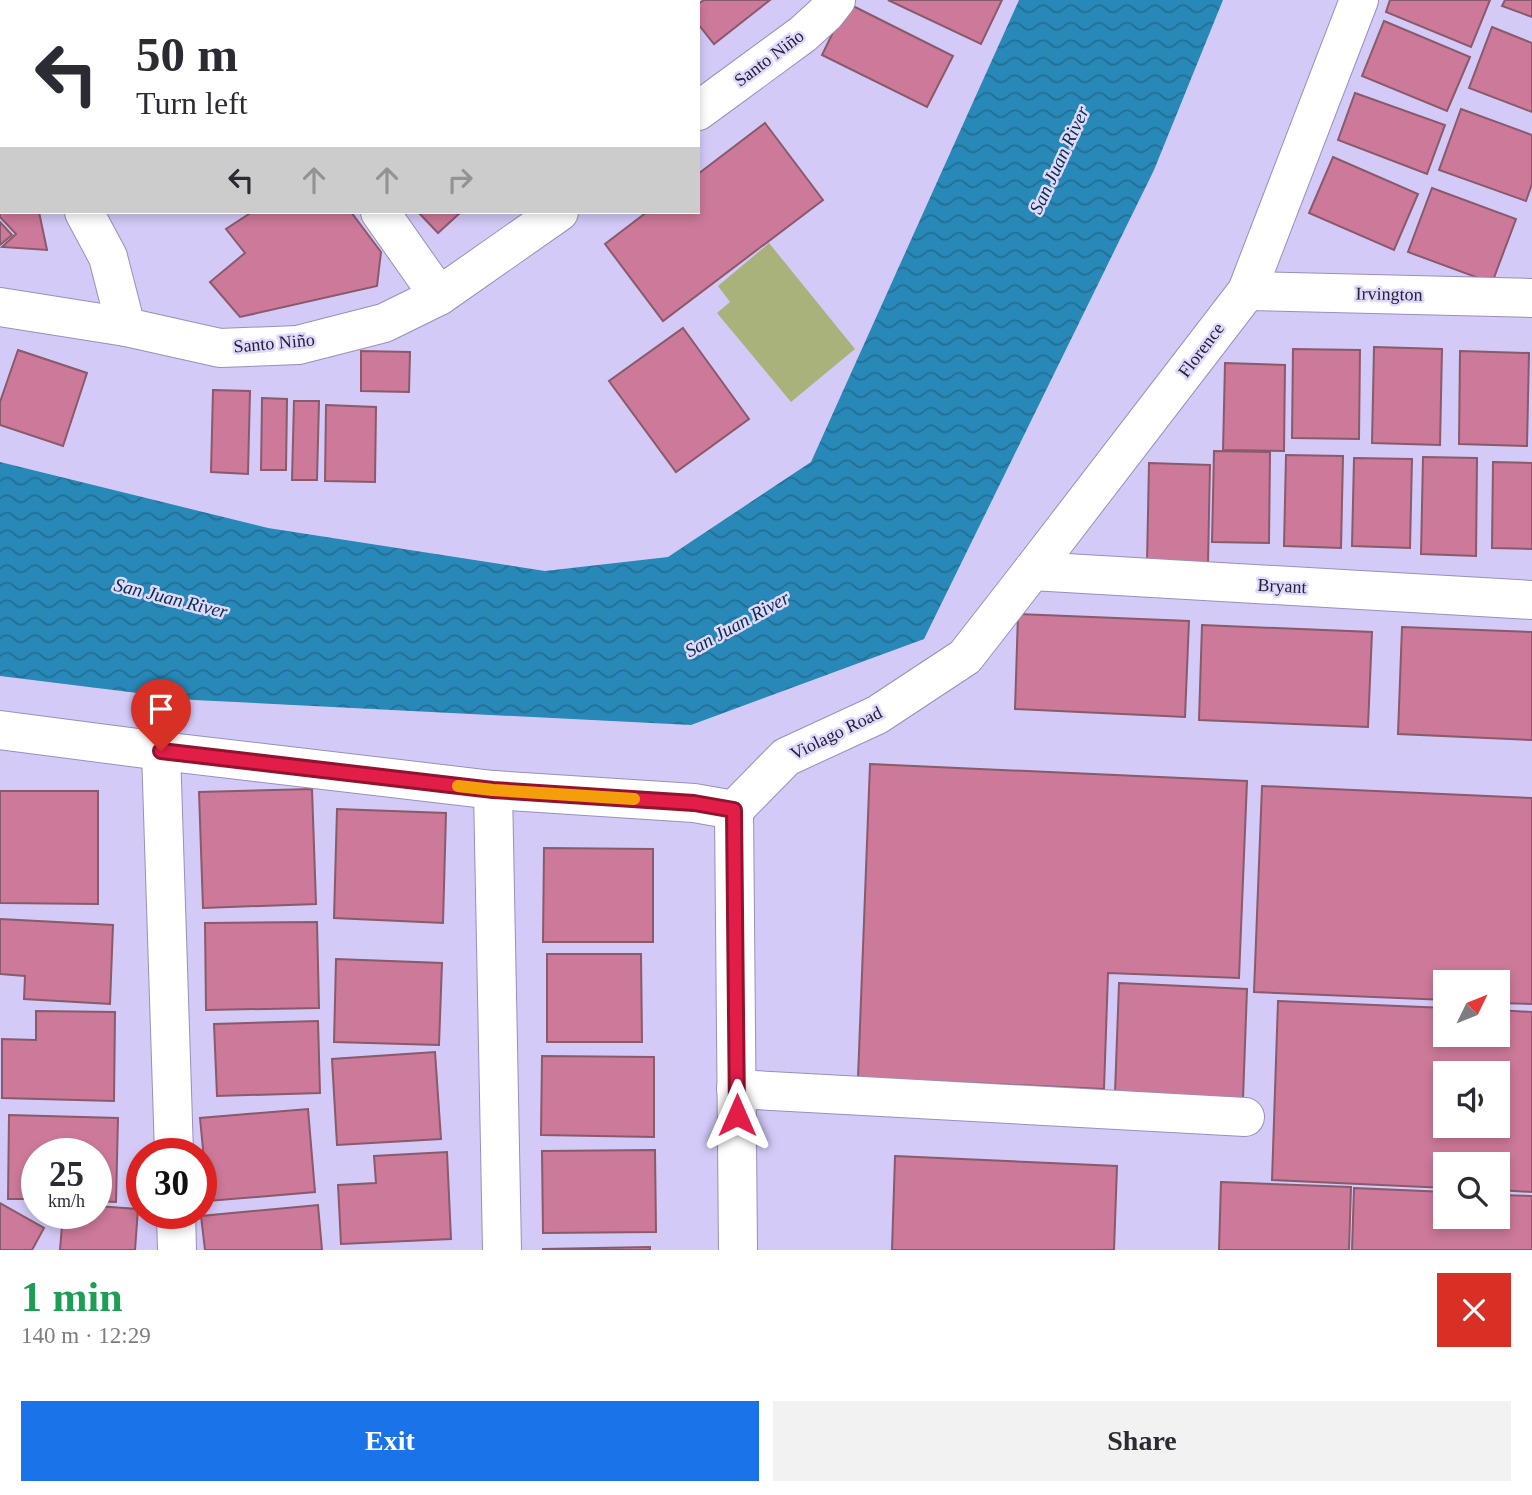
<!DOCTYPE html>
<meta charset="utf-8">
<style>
:root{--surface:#fff;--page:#f2f2f3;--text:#2b2b33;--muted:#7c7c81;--accent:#1a73e8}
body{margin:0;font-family:"Times New Roman",serif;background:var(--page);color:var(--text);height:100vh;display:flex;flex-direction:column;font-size:26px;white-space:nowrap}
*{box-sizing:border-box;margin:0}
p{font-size:23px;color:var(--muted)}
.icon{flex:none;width:38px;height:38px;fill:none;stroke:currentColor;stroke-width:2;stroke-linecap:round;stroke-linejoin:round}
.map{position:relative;height:1250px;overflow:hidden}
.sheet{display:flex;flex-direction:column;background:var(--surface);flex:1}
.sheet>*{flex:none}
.banner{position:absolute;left:0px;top:0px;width:700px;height:214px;box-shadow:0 4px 10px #0003;background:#fff;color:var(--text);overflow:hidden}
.needle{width:46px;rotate:47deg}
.controls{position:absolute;left:1433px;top:970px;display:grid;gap:14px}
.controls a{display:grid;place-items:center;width:77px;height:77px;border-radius:0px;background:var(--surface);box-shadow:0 4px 10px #0003;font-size:35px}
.speed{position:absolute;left:21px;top:1138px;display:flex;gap:14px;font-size:35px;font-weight:700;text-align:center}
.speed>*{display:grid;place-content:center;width:91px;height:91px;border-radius:50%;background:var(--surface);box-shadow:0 4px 10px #0003;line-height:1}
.speed small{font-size:18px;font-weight:400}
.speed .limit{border:10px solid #d22;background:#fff;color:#111}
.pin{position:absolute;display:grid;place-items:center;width:60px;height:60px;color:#fff;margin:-72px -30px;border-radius:50% 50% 50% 0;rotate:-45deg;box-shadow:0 0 7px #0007}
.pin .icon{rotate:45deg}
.me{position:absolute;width:77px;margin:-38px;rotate:0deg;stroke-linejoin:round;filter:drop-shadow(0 0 5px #0008)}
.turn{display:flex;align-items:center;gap:24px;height:147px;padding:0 21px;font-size:32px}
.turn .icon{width:91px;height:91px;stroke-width:2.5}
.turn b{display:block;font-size:49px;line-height:60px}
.lanes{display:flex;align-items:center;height:66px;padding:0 21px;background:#0003;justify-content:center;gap:35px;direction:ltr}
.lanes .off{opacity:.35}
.round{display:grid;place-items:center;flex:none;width:74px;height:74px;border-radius:0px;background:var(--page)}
.overview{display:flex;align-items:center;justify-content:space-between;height:119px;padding:0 21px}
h1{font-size:42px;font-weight:700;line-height:52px;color:#1e9e55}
.primary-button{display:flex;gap:14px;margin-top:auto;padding:14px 21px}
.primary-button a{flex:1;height:80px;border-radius:0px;background:var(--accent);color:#fff;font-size:28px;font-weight:700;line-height:80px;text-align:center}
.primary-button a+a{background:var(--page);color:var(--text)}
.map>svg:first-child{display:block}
.pitch{fill:#a9b27b}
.water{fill:url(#water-waves)}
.building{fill:#cd799a;stroke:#885a6b;stroke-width:2;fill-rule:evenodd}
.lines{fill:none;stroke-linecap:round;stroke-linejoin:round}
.minor-casing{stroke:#998fba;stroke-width:40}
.minor{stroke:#fff;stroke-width:38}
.route-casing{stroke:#92132f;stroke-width:18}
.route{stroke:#e11d48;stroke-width:12}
.slow{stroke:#f59e0b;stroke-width:12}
.labels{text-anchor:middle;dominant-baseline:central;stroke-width:5;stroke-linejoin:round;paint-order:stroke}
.street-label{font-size:18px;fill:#252132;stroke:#e1d8fe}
.water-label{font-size:19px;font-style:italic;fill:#042e42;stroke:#e1d8fe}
</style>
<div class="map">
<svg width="1532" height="1250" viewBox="0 0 1532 1250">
<defs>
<pattern id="water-waves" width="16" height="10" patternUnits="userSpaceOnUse" patternTransform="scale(1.75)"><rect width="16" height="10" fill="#2888b7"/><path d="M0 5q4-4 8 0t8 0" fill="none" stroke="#226f95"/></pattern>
</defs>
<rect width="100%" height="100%" fill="#d4caf8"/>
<path class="pitch" d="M769,243L855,349L791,402L717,313L730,302L718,286Z"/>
<path class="water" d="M1019,0H1223L1154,170L924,639L691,725L194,700L0,676V462L268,528L545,571L668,557L811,462Z"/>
<g class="building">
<path d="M704,0H770L714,44L698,24V4Z"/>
<path d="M888,0H1002L981,44Z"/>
<path d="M1390,0H1490L1471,47L1386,12Z"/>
<path d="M1505,0H1532V17L1502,6Z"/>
<path d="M847,3L953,56L927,107L822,55Z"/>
<path d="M1384,21L1470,57L1447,111L1362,76Z"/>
<path d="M1492,27L1532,43V112L1469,88Z"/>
<path d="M1355,93L1445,125L1427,174L1338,140Z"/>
<path d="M1461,109L1532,135V184L1526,201L1439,170Z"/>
<path d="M765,123L823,200L663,321L605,244L647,212H698V174Z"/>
<path d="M1333,157L1418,194L1394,250L1309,213Z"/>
<path d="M2,185V212H39L47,250L2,247L16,234L0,217V186Z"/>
<path d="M1432,188L1516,219L1492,283L1408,252Z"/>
<path d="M252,212H351L381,252L377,286L240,317L210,282L245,253L226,229Z"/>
<path d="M418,212H461L438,233Z"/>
<path d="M0,222L12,235L0,245Z"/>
<path d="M683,328L749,419L676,472L609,381Z"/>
<path d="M1374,347L1442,349L1440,445L1372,443Z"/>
<path d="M1293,349L1360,350L1359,439L1292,438Z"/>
<path d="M18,350L87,373L63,446L0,425V402Z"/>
<path d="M361,351L410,352L409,392L361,391Z"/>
<path d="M1460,351L1529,353L1527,446L1459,444Z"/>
<path d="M1225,363L1285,365L1284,451L1223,450Z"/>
<path d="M213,390L250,391L248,474L211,472Z"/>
<path d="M262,398L287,399L286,470H261Z"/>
<path d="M294,401H319L317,480H292Z"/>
<path d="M326,405L376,407L375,482L325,481Z"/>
<path d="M1214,451L1270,452L1269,543L1212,542Z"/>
<path d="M1286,455L1343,456L1341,548L1284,546Z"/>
<path d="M1423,457L1477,458L1476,556L1421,554Z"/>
<path d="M1354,458L1412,459L1410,548L1352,546Z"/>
<path d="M1493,462L1532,463V549L1492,548Z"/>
<path d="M1149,463L1210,465L1208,564L1147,563Z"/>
<path d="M1018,614L1189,621L1185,717L1015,709Z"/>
<path d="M1202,625L1372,632L1368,727L1199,720Z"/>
<path d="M1402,627L1532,632V740L1398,734Z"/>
<path d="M870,764L1247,781L1239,978L1108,973L1104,1089L858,1078Z"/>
<path d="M1262,786L1532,798V1004L1498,1003V982H1446V1000L1254,992Z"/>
<path d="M312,789L316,904L203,908L199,792Z"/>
<path d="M0,791H98V904L0,903Z"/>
<path d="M337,809L446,813L443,923L334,918Z"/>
<path d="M544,848L653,849V942H543Z"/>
<path d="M0,919L113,925L110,1004L24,999L25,976L0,974Z"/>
<path d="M317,922L319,1008L206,1010L205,923Z"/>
<path d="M547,954H641L642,1042H547Z"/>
<path d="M336,959L442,963L439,1045L334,1042Z"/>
<path d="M1119,983L1247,989L1243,1099L1115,1093Z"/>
<path d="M1278,1001L1446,1008V1034H1498V1010L1532,1012V1192L1498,1190V1164H1446V1188L1272,1180ZM1446,1073H1498V1125H1446Z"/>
<path d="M36,1011L115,1012L114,1101L2,1098V1039L36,1040Z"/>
<path d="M318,1021L320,1093L217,1096L214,1024Z"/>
<path d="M435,1052L441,1139L337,1145L332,1059Z"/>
<path d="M542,1056L654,1057V1137L541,1135Z"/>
<path d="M308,1109L315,1192L208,1201L200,1118Z"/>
<path d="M9,1115L118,1118L116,1202L96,1201V1153H37V1199H8Z"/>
<path d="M655,1150L656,1232L543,1233L542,1151Z"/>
<path d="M447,1152L451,1239L341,1244L338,1185L376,1183L374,1156Z"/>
<path d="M895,1156L1117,1166L1114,1250H892Z"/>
<path d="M1221,1182L1351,1187L1349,1250H1219Z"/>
<path d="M1354,1188L1446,1192V1216H1498V1195L1532,1196V1250H1352Z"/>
<path d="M0,1203L44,1228L32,1250H0Z"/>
<path d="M318,1205L322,1250H205L201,1216Z"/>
<path d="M96,1206L138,1209L135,1250H60L63,1213H96Z"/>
<path d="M650,1247V1250H543V1249Z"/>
</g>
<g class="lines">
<defs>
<g id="minor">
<path d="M232,0L234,2"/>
<path d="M516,0L517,2"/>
<path d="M0,90L2,93"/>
<path d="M698,111L803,34L825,14L836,0"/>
<path d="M84,212L108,257L126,327"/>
<path d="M380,212L439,296"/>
<path d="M1247,291L1532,298"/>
<path d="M0,307L126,327L220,348L298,345L384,323L439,296L559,212"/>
<path d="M1032,571L1532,600"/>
<path d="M0,730L161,751L493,790L694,803L734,810"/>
<path d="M161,751L174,1153"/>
<path d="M493,790L502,1250"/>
<path d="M736,1089L1245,1117"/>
<path d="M176,1213L177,1250"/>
<path d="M738,1250L734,810L786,757L877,715L965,657L1032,571L1247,291L1359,0"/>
</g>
</defs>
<use href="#minor" class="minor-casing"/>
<use href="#minor" class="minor"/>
</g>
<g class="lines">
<defs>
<path id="route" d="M161,751L493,790L694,803L734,810L737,1115"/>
</defs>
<use href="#route" class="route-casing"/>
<use href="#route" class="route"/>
<path class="slow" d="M458,786L493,790L634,799"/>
</g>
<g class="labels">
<g class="street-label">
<text transform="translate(769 58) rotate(-37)">Santo Niño</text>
<text transform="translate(1389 294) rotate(1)">Irvington</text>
<text transform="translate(274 343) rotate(-5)">Santo Niño</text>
<text transform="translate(1201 350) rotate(-53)">Florence</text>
<text transform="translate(1282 586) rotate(3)">Bryant</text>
<text transform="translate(836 733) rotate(-26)">Violago Road</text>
</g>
<g class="water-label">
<text transform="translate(1059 160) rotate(-65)">San Juan River</text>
<text transform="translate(171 598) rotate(14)">San Juan River</text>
<text transform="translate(737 624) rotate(-29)">San Juan River</text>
</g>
</g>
</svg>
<div class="controls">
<a><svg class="needle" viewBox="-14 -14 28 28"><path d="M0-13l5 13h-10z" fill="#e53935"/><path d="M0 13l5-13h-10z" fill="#7c7c81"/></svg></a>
<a><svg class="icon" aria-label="sound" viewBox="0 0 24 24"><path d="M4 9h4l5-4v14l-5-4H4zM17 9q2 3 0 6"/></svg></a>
<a><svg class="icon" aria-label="search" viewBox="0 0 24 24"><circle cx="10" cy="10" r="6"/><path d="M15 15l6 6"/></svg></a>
</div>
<div class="speed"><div>25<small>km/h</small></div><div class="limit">30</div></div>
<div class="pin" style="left:161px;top:751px;background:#d93025"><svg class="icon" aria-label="arrive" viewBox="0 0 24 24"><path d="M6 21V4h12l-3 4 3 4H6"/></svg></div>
<svg class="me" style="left:737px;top:1115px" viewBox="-20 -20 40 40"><path d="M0-17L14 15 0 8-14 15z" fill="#e11d48" stroke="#fff" stroke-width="4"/></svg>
<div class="banner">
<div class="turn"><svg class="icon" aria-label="left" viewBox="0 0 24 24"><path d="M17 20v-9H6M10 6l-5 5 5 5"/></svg><div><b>50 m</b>Turn left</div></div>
<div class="lanes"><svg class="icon" aria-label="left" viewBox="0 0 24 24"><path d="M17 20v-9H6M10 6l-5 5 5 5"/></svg><svg class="icon off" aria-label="ahead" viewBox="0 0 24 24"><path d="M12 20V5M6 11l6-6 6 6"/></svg><svg class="icon off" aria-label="ahead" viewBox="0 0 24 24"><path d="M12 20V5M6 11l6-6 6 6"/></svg><svg class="icon off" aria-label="right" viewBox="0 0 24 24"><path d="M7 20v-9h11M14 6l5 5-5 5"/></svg></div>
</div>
</div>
<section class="sheet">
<div class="overview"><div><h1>1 min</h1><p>140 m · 12:29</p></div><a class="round" style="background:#d93025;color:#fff"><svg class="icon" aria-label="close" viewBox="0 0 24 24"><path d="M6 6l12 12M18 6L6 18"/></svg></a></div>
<div class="primary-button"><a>Exit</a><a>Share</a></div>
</section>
